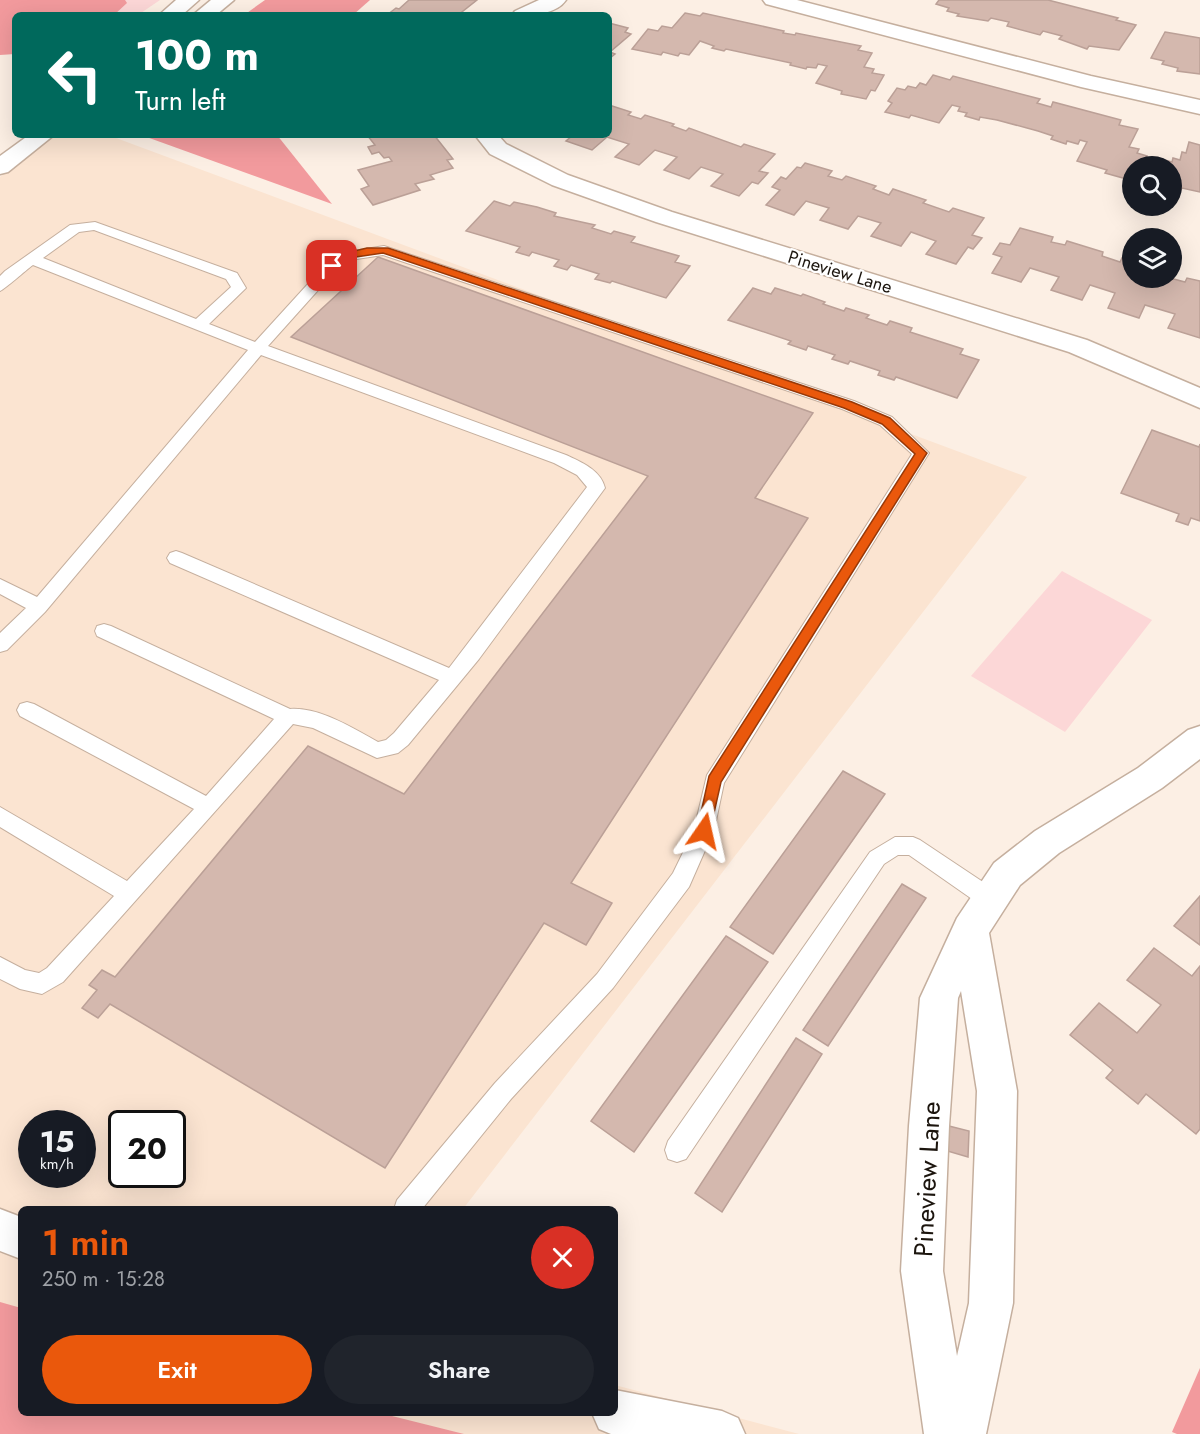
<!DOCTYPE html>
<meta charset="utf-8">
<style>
:root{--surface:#171b24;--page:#20242c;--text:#f1f3f6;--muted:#9ea1a6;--accent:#ea580c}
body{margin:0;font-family:Jost,sans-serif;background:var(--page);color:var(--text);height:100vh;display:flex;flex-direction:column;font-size:22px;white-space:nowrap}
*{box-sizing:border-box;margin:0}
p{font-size:20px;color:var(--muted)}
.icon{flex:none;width:33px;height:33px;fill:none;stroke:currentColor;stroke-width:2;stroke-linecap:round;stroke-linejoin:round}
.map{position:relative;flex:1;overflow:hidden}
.sheet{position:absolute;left:18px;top:1206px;width:600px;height:210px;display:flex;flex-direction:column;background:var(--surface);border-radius:9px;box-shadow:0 6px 24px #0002}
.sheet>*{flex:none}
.hud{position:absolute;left:12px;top:12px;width:600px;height:126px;border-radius:9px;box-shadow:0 6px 24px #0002;background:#00695c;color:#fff;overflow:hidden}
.fabs{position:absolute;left:1122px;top:156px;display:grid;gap:12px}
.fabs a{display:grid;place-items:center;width:60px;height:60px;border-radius:50%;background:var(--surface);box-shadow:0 6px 24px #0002;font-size:30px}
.speed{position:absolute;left:18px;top:1110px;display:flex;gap:12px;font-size:30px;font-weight:700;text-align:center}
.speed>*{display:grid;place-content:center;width:78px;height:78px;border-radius:50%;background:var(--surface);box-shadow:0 6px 24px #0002;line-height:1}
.speed small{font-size:15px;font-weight:400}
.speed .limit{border:3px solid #111;border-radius:9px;background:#fff;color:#111}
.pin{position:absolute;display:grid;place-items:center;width:51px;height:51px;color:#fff;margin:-26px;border-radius:12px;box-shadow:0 3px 9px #0006}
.me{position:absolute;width:66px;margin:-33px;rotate:11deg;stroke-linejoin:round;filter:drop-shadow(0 0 4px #0008)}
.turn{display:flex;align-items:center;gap:21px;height:126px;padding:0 24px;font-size:27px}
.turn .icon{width:78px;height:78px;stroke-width:2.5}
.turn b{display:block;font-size:42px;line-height:51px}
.round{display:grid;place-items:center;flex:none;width:63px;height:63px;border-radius:32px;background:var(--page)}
.head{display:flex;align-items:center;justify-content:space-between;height:102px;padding:0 24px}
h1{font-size:36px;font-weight:600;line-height:45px;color:var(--accent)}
.cta{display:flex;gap:12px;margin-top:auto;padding:12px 24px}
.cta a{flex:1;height:69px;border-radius:36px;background:var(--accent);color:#fff;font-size:24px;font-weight:600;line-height:69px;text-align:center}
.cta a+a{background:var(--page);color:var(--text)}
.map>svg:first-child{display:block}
.built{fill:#fbe4d1;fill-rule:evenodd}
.green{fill:#fcd7d7}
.forest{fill:#f29a9d}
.building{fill:#d4b8ae;stroke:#bba097;stroke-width:1.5}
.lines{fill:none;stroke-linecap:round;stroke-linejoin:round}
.lane-casing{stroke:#c5af9e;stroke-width:2}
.street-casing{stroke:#c5af9e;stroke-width:3}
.primary-casing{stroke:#c5af9e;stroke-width:3}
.lane{fill:#fff;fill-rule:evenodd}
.street{fill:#fff;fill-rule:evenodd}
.primary{fill:#fff;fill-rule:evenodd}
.route{fill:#ea580c;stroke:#983908;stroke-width:1.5}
.labels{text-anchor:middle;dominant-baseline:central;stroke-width:4.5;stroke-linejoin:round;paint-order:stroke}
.far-street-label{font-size:18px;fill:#1c150e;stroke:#fff}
.near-street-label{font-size:26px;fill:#1c150e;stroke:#fff}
</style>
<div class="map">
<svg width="1200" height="1434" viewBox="0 0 1200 1434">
<rect width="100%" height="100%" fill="#fcefe4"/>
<path class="built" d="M47,135H108L1027,477L463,1209H21V1413H615V1385L799,1434H0V177ZM32,1124H82V1174H32ZM122,1124H172V1174H122Z"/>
<g class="green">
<path d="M0,0H160L138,15H129L75,1L15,15Z"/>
<path d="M1062,571L1152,620L1065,732L971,676Z"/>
</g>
<g class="forest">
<path d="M0,0H125L127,3L114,15H15V54L0,55Z"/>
<path d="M265,0H370L353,15H244Z"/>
<path d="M141,135H277L332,204Z"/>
<path d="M0,1302L21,1308V1413H380L464,1434H0Z"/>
<path d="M1200,1368V1434H1177L1172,1432Z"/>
</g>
<g class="building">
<path d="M409,0H477L458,15H387L396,8L399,9Z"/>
<path d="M939,0H1048L1118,18L1116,20L1136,25L1119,50L1089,46L1087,49L1059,39L1062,36L1043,31L1040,35L1007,26L1009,22L991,18L988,21L957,16L959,14L947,11L949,8L936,4Z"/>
<path d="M685,13L700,16L703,13L784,31L783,33L795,35L796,33L861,46L858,50L872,53L864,67L874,69L872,73L884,75L875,91L871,90L866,99L841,94L842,91L816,83L827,66L818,64L816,68L807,67L806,69L790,65L791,63L726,49L724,51L712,48L714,46L700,41L689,55L680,53L678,56L663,52L661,55L632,49L648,29L658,31L662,26L672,28Z"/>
<path d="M609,23L628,28L625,32L631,34L610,52L615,54L609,59Z"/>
<path d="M1165,32L1200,38V74L1177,71L1178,68L1162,64L1164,61L1151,58Z"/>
<path d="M933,75L950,80L953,76L1040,99L1037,103L1051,107L1053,102L1121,120L1119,125L1138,129L1129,147L1139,149L1137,153L1147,156L1142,166H1132L1130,180L1105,173L1107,170L1077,161L1087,142L1080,140L1078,144L1067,141L1066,144L1051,139L1053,136L1038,131L997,120L980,117L979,120L965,116L967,113L958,111L960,107L952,105L939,123L911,115L909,118L885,112L892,103L888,101L897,88L905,90L908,86L916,88L920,83L926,85Z"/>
<path d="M609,105L631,112L628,115L641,119L645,115L674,124L672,126L686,131L689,128L741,147L744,144L775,154L759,171L768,173L758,184L752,182L739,196L711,186L723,174L701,167L689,179L664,170L677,157L655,150L639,165L615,157L629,144L607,137L592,150L566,141L573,135H609Z"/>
<path d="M367,135H434L453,159L447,160L453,168L430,175L434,179L415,184L420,190L373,205L361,189L369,186L358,170L392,161L389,157L384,158L379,152L372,154L368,147L375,145Z"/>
<path d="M1189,142L1200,145V192L1182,188L1181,190L1172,188V166H1159L1161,159L1172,162L1173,158L1180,160L1182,152L1186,153Z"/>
<path d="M805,163L832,171L828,176L842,180L846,176L876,186L873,189L889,195L893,189L926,200L923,203L949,212L953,208L984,218L972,235L982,238L973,249L968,247L956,264L926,254L936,241L911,232L901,246L871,236L881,223L858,216L848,229L820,220L829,208L806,201L794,215L766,205L780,190L772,187L781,177L786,179L797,167L801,168Z"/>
<path d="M494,201L510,206L514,202L537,207L556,213L554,216L595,225L592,228L611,234L614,231L635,237L631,242L679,256L675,262L690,266L666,298L612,281L610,283L595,279L599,274L571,265L567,270L554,266L559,260L532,252L529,256L516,252L520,247L466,231Z"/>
<path d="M1020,228L1053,237L1051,242L1065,245L1067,241L1103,252L1102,256L1120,262L1122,258L1132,261V278H1170L1185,282L1187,278L1200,281V338L1168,328L1175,314L1145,305L1139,318L1108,308L1115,293L1090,285L1082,300L1051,290L1059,277L1030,268L1021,282L992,273L1002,257L993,254L1000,243L1010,245Z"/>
<path d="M378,257L813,413L755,498L808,518L571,883L612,903L586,945L544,923L385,1168L110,1004L98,1018L82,1008L97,990L89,985L102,970L115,977L308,746L404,794L648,476L291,337Z"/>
<path d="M753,288L771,294L775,288L801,296L803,294L825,302L823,304L844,311L846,308L869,315L866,318L887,325L890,321L912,328L910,332L963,349L960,354L979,360L957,398L896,377L894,380L878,375L880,371L850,361L848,364L832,359L835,355L808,346L806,350L788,344L791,341L728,320Z"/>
<path d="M1152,430L1199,447L1200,444V521L1191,518L1188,525L1176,521L1179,514L1121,493Z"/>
<path d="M843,771L885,794L773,954L730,927Z"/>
<path d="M902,884L926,898L828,1046L803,1030Z"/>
<path d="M1200,896V945L1174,926Z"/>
<path d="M726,936L768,962L634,1152L591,1121Z"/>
<path d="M1154,948L1192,976L1200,966V1129L1196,1134L1146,1094L1138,1104L1106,1078L1113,1070L1070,1035L1099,1003L1137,1033L1161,1005L1127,980Z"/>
<path d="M796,1038L822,1054L722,1212L695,1193Z"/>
<path d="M945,1125L969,1131L968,1157L944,1150Z"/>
</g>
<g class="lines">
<defs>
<g id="lane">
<path d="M95,222L237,273L246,288L209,324L255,342L327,263L341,253L384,246L854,401L892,417L929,453L724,783L714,830L689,887L613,988L511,1099L422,1209H394L397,1200L495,1083L597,974L673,873L694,830L707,775L912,454L880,425L842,409L383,255L350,260L337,269L268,346L566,455C581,462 601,470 605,488L479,659L408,745L398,753L377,758L313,728L293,724L63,982L42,994L20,989L0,979V957L25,970L39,973L47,968L114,896L0,827V807L127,881L194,809L20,716L17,710L20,704L27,702L34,704L206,796L274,719L97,636L95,631L97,626L104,624L111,626L290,709C320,707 352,728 378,742L386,740L394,733L439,680L170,563L167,558L170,553L176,551L182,553L449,668L587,487L577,475L554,463L261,355L45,612L7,650L0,652V633L26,608L0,594V579L37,597L248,350L33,265C26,270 5,289 0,291V276L5,271L70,225ZM94,230L226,279L231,287L196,319L43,258L79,232Z"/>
<path d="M895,837H913L920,840L998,892L1001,899L998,906L990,909L982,906L909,855H898L884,864L686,1159L677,1162L668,1159L665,1150L668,1141L870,852Z"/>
</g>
<g id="street">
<path d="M539,0H566C555,16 529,15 512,15L515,11Z"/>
<path d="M763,0H797L1091,76L1200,100V114L1081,87L766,4Z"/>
<path d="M475,135H498L506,144L568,175L672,212L1087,340L1200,388V408L1069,352L656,222L552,185L490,154Z"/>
<path d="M1200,726V759L1162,788L1059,853L1020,885L989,933L1017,1091L1013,1303L986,1434H924L901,1271L909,1126L920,998L957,918L994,863L1035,831L1138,768L1188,730ZM961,991L977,1091L969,1303L957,1356L943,1271L949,1126L958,998Z"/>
<path d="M0,1209L21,1217V1259L0,1251Z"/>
<path d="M615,1390L722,1411L738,1418L745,1434H611L599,1429L592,1413H615Z"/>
</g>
<g id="primary">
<path d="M176,0H199L182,15H159Z"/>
<path d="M211,0H234L216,15H193Z"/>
<path d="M29,135H54L8,172L0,174V156Z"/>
</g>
</defs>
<use href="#lane" class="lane-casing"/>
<use href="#street" class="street-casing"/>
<use href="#primary" class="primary-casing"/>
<use href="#lane" class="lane"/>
<use href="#street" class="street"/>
<use href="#primary" class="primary"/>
</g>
<path class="route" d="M367,248H388L852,402L890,418L927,453L721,782L709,835L704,837L699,835L697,831L709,776L915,454L882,424L844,408L383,253L349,258L332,269L327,266L342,254Z"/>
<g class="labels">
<g class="far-street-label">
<text transform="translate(840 272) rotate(17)">Pineview Lane</text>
</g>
<g class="near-street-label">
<text transform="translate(927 1179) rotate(-87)">Pineview Lane</text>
</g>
</g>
</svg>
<div class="fabs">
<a><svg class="icon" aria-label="search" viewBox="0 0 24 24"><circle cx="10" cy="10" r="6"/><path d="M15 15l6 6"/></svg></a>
<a><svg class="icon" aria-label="layers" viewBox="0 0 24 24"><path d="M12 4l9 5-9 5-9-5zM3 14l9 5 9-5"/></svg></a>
</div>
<div class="speed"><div>15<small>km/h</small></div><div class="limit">20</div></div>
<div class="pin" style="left:332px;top:266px;background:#d93025"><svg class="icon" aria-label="arrive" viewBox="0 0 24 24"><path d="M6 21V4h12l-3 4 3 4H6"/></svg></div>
<svg class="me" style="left:704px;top:831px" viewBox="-20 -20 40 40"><path d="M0-17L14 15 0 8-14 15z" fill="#ea580c" stroke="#fff" stroke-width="4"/></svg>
<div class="hud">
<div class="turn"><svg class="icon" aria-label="left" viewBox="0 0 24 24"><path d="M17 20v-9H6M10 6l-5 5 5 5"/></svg><div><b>100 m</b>Turn left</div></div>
</div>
<section class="sheet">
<div class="head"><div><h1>1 min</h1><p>250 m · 15:28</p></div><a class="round" style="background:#d93025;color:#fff"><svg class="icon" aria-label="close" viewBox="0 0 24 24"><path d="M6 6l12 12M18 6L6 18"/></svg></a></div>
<div class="cta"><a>Exit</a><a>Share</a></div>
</section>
</div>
